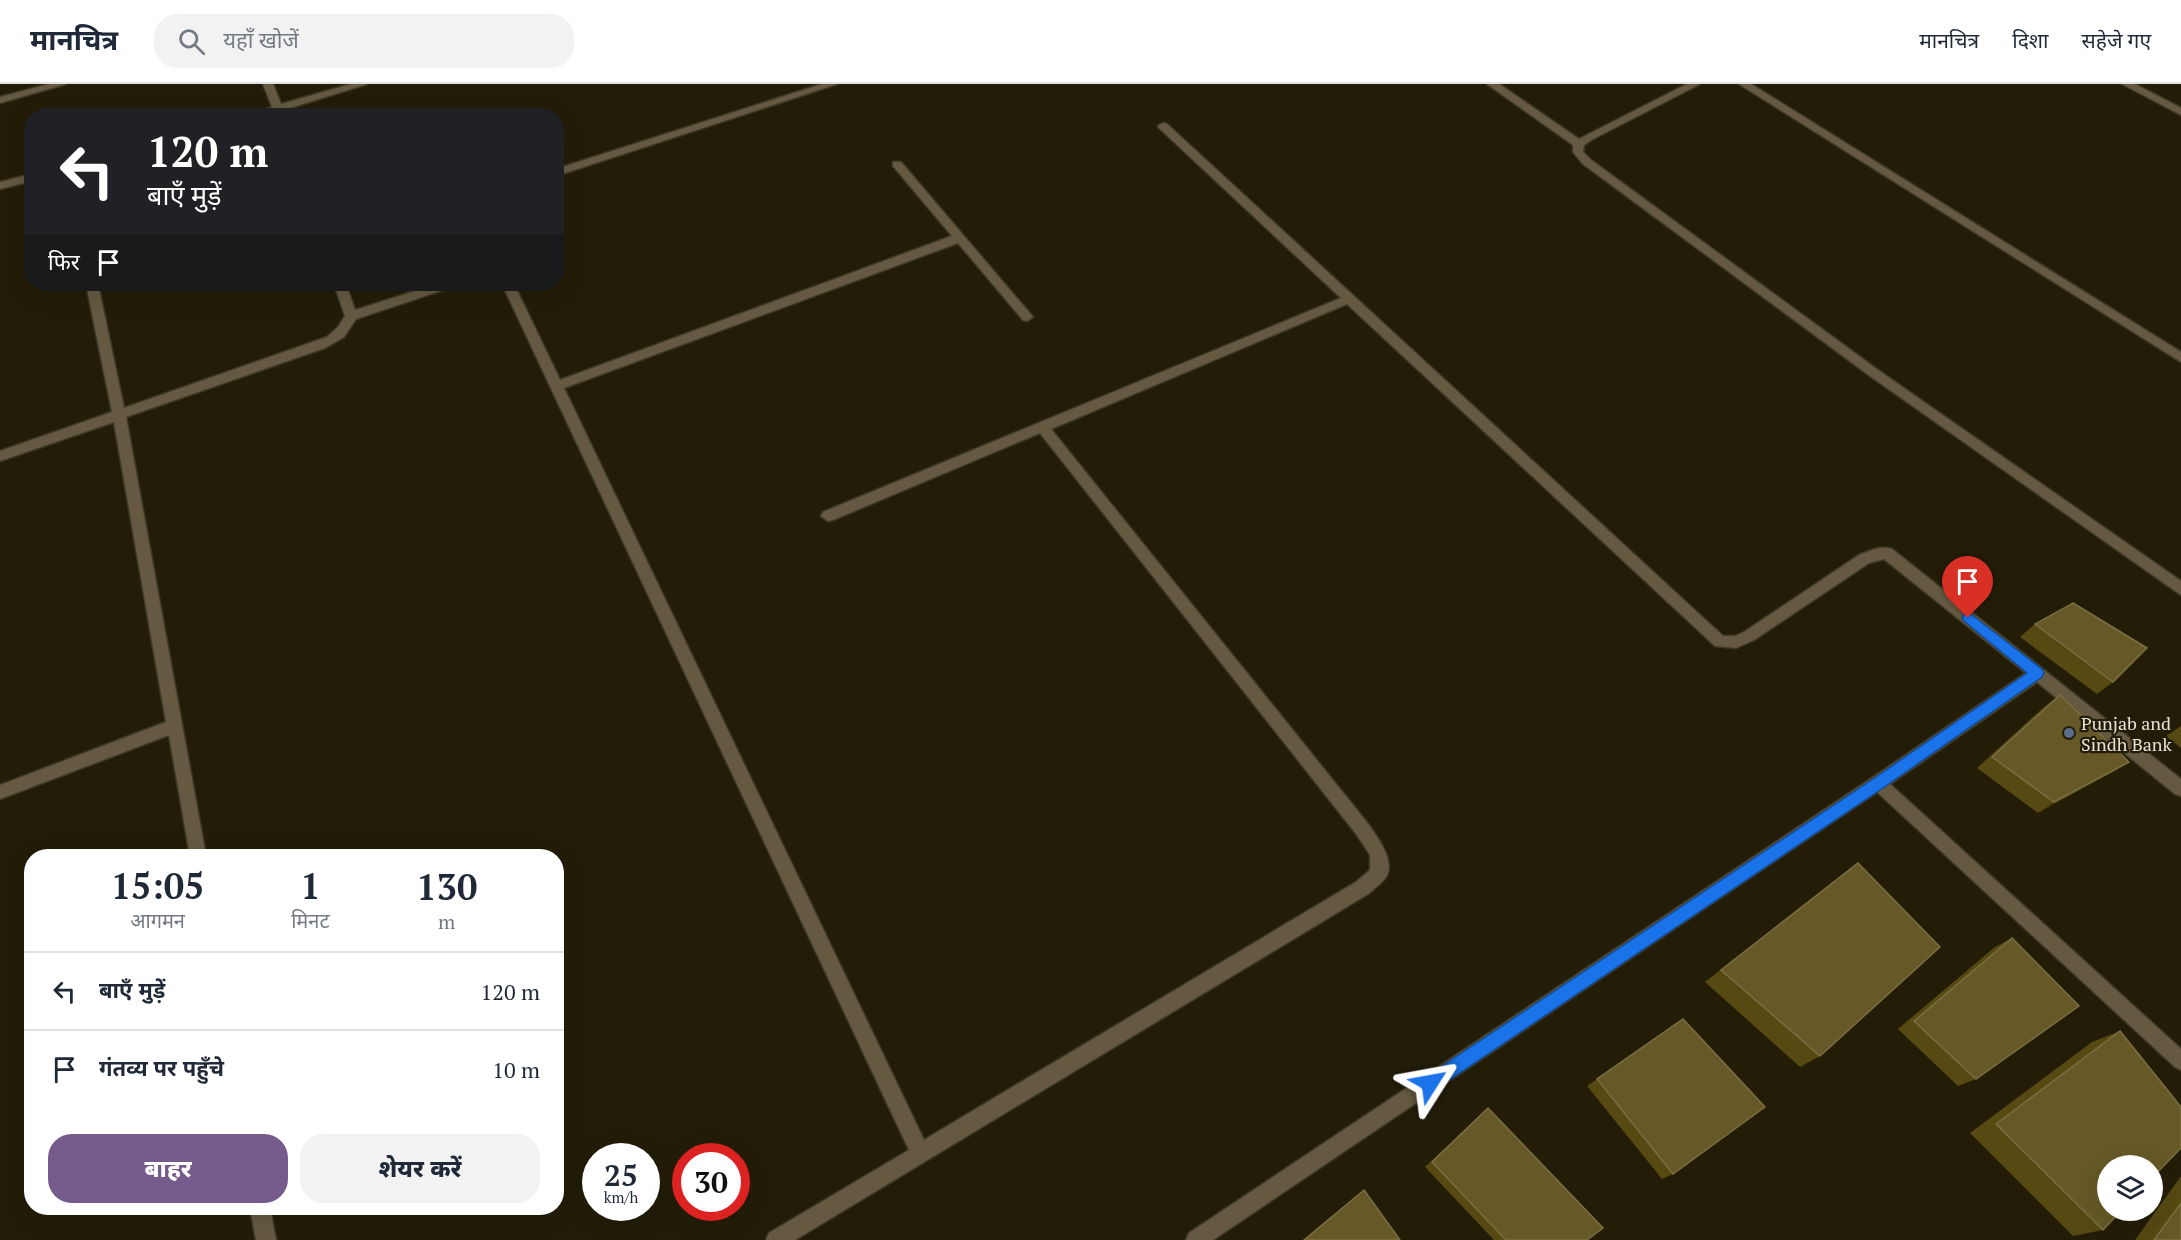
<!DOCTYPE html>
<html lang="hi">
<meta charset="utf-8">
<style>
:root{--surface:#fff;--page:#f2f2f3;--text:#1f2937;--muted:#747a83;--line:#e0e1e3;--accent:#755b8c}
body{margin:0;font-family:"PT Serif","Noto Sans Devanagari",serif;background:var(--page);color:var(--text);height:100vh;display:flex;flex-direction:column;font-size:22px;white-space:nowrap}
*{box-sizing:border-box;margin:0}
p{font-size:20px;color:var(--muted)}
.icon{flex:none;width:33px;height:33px;fill:none;stroke:currentColor;stroke-width:2;stroke-linecap:round;stroke-linejoin:round}
.map{position:relative;flex:1;overflow:hidden}
.details{position:absolute;left:24px;top:765px;width:540px;height:366px;display:flex;flex-direction:column;background:var(--surface);border-radius:24px;box-shadow:0 6px 24px #0002}
.details>*{flex:none}
.hud{position:absolute;left:24px;top:24px;width:540px;height:183px;border-radius:24px;box-shadow:0 6px 24px #0002;background:#202124;color:#fff;overflow:hidden}
.buttons{position:absolute;left:2097px;top:1071px;display:grid;gap:12px}
.buttons a{display:grid;place-items:center;width:66px;height:66px;border-radius:50%;background:var(--surface);box-shadow:0 6px 24px #0002;font-size:30px}
.speed{position:absolute;left:582px;top:1059px;display:flex;gap:12px;font-size:30px;font-weight:700;text-align:center}
.speed>*{display:grid;place-content:center;width:78px;height:78px;border-radius:50%;background:var(--surface);box-shadow:0 6px 24px #0002;line-height:1}
.speed small{font-size:15px;font-weight:400}
.speed .limit{border:9px solid #d22;background:#fff;color:#111}
.pin{position:absolute;display:grid;place-items:center;width:51px;height:51px;color:#fff;margin:-62px -26px;border-radius:50% 50% 50% 0;rotate:-45deg;box-shadow:0 0 6px #0007}
.pin .icon{rotate:45deg}
.me{position:absolute;width:66px;margin:-33px;rotate:56deg;stroke-linejoin:round;filter:drop-shadow(0 0 4px #0008)}
.turn{display:flex;align-items:center;gap:21px;height:126px;padding:0 24px;font-size:27px}
.turn .icon{width:78px;height:78px;stroke-width:2.5}
.turn b{display:block;font-size:42px;line-height:51px}
.then{display:flex;align-items:center;height:57px;padding:0 24px;background:#0003;gap:12px;font-size:22px}
.eta{display:flex;justify-content:space-evenly;align-items:center;height:102px;text-align:center}
.eta b{font-size:36px;font-weight:800;line-height:42px}
.primary-button{display:flex;gap:12px;margin-top:auto;padding:12px 24px}
.primary-button a{flex:1;height:69px;border-radius:24px;background:var(--accent);color:#fff;font-size:24px;font-weight:800;line-height:69px;text-align:center}
.primary-button a+a{background:var(--page);color:var(--text)}
ul{padding:0;list-style:none}
li{display:flex;align-items:center;gap:18px;height:78px;padding:0 24px;border-top:2px solid var(--line)}
li div{flex:1}
li b{display:block;font-size:22px}
li em{font-style:normal}
header{display:flex;align-items:center;gap:36px;box-sizing:border-box;height:84px;padding:0 30px;background:var(--surface);border-bottom:2px solid var(--line)}
header strong{font-size:28px}
nav{display:flex;gap:33px;margin-inline-start:auto;font-size:21px}
.search{width:420px;height:54px;background:var(--page);display:flex;align-items:center;gap:15px;box-sizing:border-box;padding:0 21px;border-radius:24px;color:var(--muted);font-size:22px}
.map>svg:first-child{display:block}
.lines{fill:none;stroke-linecap:round;stroke-linejoin:round}
.minor-casing{stroke:#3e3925;stroke-width:3}
.minor{fill:#655a41;fill-rule:evenodd}
.wall{fill:#564912}
.shaded-wall{fill:#3b3005}
.building{fill:#665927;stroke:#7a6f42;stroke-width:1.5}
.route{fill:#1a73e8;stroke:#114b97;stroke-width:1.5}
.service-dot{fill:#5c6f8a;stroke:#231d08;stroke-width:2}
.labels{text-anchor:middle;dominant-baseline:central;stroke-width:4.5;stroke-linejoin:round;paint-order:stroke}
.poi-label{font-size:18px;fill:#e7e3d6;stroke:#231d08;text-anchor:start}
</style>
<header>
<strong>मानचित्र</strong>
<div class="search"><svg class="icon" aria-label="search" viewBox="0 0 24 24"><circle cx="10" cy="10" r="6"/><path d="M15 15l6 6"/></svg>यहाँ खोजें</div>
<nav><a>मानचित्र</a><a>दिशा</a><a>सहेजे गए</a></nav>
</header>
<div class="map">
<svg width="2181" height="1156" viewBox="0 0 2181 1156">
<rect width="100%" height="100%" fill="#231d08"/>
<g class="lines">
<defs>
<g id="minor">
<path d="M49,0H66L0,19V13Z"/>
<path d="M263,0H273L281,20L351,0H367L284,26L286,32H276L274,29L264,32H246L272,23Z"/>
<path d="M822,0H837L556,92V85Z"/>
<path d="M1487,0H1499L1579,55L1687,0H1700L1593,55L1584,61L1583,68L1591,76L1878,286L2181,497V511L1870,292L1583,80L1573,68V61Z"/>
<path d="M1739,0H1751L2181,268V278Z"/>
<path d="M2122,0H2135L2181,24V31Z"/>
<path d="M1163,39L1167,40L1723,552H1735L1744,548L1859,471C1870,467 1880,461 1892,465L2181,695V712L2175,710L2037,598L1890,700L2181,965V986L2175,983L1877,708L1213,1156H1186L1189,1149L1872,694L2026,589L1884,475L1869,479L1754,556L1736,564L1715,562L1347,220L1051,345L1369,741C1377,753 1396,777 1386,793C1382,799 1374,805 1368,810L795,1156H766L769,1149L909,1066L502,200H514L560,296L952,152L893,82V78H901L1033,233L1027,237L1023,236L958,159L564,304L924,1056L1356,798L1370,786V771L1357,751L1040,349L833,436L828,437L821,432L823,428L1341,214L1159,44L1158,42Z"/>
<path d="M32,90V97L0,105V98Z"/>
<path d="M86,200H98L124,324L327,253L338,243L345,232L334,200H346L355,226L437,200H454L452,203L356,235L344,253L325,264L126,333L206,772H190L169,651L0,715V701L166,638L114,338L0,377V367L112,328Z"/>
<path d="M250,1124H270L276,1156H256Z"/>
</g>
</defs>
<use href="#minor" class="minor-casing"/>
<use href="#minor" class="minor"/>
</g>
<g class="wall">
<path d="M2035,540L2113,598L2097,610L2020,553Z"/>
<path d="M2060,611L2129,678L2111,689L2038,729L1977,684L2044,623Z"/>
<path d="M2181,642V664L2166,652Z"/>
<path d="M1858,779L1820,972L1800,983L1705,898Z"/>
<path d="M2012,854L1976,995L1958,1002L1898,945L1995,863Z"/>
<path d="M1683,935L1673,1090L1662,1095L1587,1002Z"/>
<path d="M2120,947L2103,1146L2073,1152L1970,1049L2092,958Z"/>
<path d="M1488,1024L1587,1156H1494L1425,1083Z"/>
<path d="M2181,1092V1156H2135Z"/>
</g>
<path class="shaded-wall" d="M2129,678L2111,689L2038,729L2054,718Z"/>
<g class="building">
<path d="M2073,519L2147,564L2113,598L2035,540Z"/>
<path d="M2060,611L2129,678L2054,718L1992,673Z"/>
<path d="M1858,779L1940,863L1820,972L1721,886Z"/>
<path d="M2012,854L2079,922L1976,995L1914,937Z"/>
<path d="M1683,935L1765,1023L1673,1090L1597,995Z"/>
<path d="M2120,947L2181,1023V1064L2152,1094V1082H2108V1126H2122L2103,1146L1996,1040Z"/>
<path d="M1488,1024L1603,1144L1587,1156H1506L1432,1078Z"/>
<path d="M1364,1106L1400,1156H1304Z"/>
<path d="M2181,1119V1156H2154Z"/>
</g>
<path class="route" d="M1968,528L2042,585L2044,589L2042,593L1883,704L1436,1005L1430,1008L1424,1005L1422,999L1424,994L1873,695L2027,589L1964,537L1962,534L1964,530Z"/>
<circle class="service-dot" cx="2069" cy="649" r="6"/>
<g class="labels">
<g class="poi-label">
<text x="2081" y="639">Punjab and<tspan x="2081" dy="21">Sindh Bank</tspan></text>
</g>
</g>
</svg>
<div class="buttons">
<a><svg class="icon" aria-label="layers" viewBox="0 0 24 24"><path d="M12 4l9 5-9 5-9-5zM3 14l9 5 9-5"/></svg></a>
</div>
<div class="speed"><div>25<small>km/h</small></div><div class="limit">30</div></div>
<div class="pin" style="left:1968px;top:534px;background:#d93025"><svg class="icon" aria-label="arrive" viewBox="0 0 24 24"><path d="M6 21V4h12l-3 4 3 4H6"/></svg></div>
<svg class="me" style="left:1430px;top:999px" viewBox="-20 -20 40 40"><path d="M0-17L14 15 0 8-14 15z" fill="#1a73e8" stroke="#fff" stroke-width="4"/></svg>
<div class="hud">
<div class="turn"><svg class="icon" aria-label="left" viewBox="0 0 24 24"><path d="M17 20v-9H6M10 6l-5 5 5 5"/></svg><div><b>120 m</b>बाएँ मुड़ें</div></div>
<div class="then">फिर<svg class="icon" aria-label="arrive" viewBox="0 0 24 24"><path d="M6 21V4h12l-3 4 3 4H6"/></svg></div>
</div>
<section class="details">
<div class="eta">
<div><b>15:05</b><p>आगमन</p></div>
<div><b>1</b><p>मिनट</p></div>
<div><b>130</b><p>m</p></div>
</div>
<ul>
<li><svg class="icon" aria-label="left" viewBox="0 0 24 24"><path d="M17 20v-9H6M10 6l-5 5 5 5"/></svg><div><b>बाएँ मुड़ें</b></div><em>120 m</em></li>
<li><svg class="icon" aria-label="arrive" viewBox="0 0 24 24"><path d="M6 21V4h12l-3 4 3 4H6"/></svg><div><b>गंतव्य पर पहुँचे</b></div><em>10 m</em></li>
</ul>
<div class="primary-button"><a>बाहर</a><a>शेयर करें</a></div>
</section>
</div>
